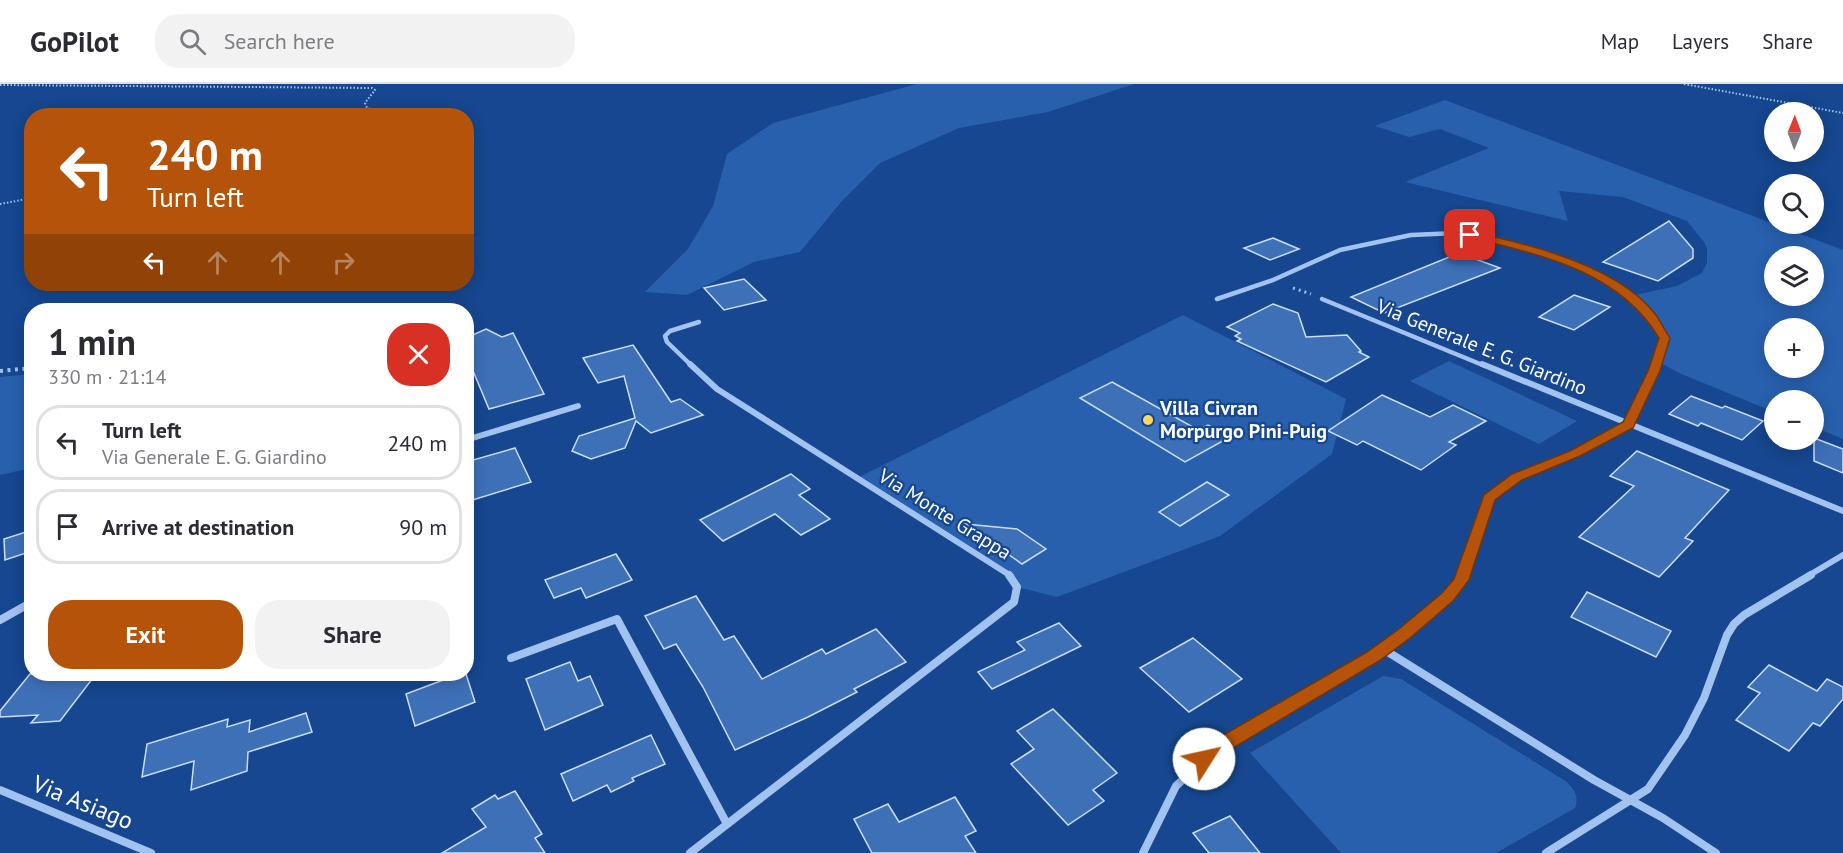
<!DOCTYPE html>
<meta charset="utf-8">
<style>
:root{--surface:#fff;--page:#f2f2f3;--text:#2b2b33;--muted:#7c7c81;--line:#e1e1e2;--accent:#b45309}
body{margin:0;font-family:"PT Sans",sans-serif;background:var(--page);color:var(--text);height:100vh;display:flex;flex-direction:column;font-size:22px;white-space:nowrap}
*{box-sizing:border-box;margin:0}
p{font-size:20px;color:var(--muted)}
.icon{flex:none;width:33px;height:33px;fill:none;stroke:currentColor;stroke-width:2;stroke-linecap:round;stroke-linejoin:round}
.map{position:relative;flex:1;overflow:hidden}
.details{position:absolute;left:24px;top:219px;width:450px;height:378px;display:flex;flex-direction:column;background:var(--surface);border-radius:24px;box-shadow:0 3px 15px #0003}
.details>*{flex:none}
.guide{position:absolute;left:24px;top:24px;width:450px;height:183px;border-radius:24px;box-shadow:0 3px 15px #0003;background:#b45309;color:#fff;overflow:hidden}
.needle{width:39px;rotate:1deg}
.controls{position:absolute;left:1764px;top:18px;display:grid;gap:12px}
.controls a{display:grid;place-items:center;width:60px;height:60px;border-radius:50%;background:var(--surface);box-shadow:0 3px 15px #0003;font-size:30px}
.pin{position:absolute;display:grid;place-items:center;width:51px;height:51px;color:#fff;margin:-26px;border-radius:12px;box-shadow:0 3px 9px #0006}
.me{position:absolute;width:66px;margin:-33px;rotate:55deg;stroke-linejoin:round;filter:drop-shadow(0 0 4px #0008)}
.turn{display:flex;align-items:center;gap:21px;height:126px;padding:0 24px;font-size:27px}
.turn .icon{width:78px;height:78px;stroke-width:2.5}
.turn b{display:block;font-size:42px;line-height:51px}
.lanes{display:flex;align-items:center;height:57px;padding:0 24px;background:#0003;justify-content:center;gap:30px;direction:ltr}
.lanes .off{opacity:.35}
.round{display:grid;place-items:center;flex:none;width:63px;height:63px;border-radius:24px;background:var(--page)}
.headline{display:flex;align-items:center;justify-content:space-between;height:102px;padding:0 24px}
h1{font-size:36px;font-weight:600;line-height:45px}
.primary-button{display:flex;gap:12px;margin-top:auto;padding:12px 24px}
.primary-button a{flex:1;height:69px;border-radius:24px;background:var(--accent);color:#fff;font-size:24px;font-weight:600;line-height:69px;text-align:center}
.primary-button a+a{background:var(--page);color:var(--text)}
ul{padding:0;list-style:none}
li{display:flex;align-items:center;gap:18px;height:75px;margin:0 12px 9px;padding:0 12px;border:3px solid var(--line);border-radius:24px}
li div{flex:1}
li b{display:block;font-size:22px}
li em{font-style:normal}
header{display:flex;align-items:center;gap:36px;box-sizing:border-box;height:84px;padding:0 30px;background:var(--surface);border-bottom:2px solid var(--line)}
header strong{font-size:28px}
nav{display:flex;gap:33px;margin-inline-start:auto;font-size:21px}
.search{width:420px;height:54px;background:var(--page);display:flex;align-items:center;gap:15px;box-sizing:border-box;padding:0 21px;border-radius:24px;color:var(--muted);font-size:22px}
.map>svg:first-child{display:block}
.green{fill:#2860ae;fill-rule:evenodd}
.building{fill:#3e70b8;stroke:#c9defb;stroke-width:1.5}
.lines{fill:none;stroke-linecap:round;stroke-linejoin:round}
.path-far2{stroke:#a2c3f0;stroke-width:2;stroke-dasharray:1.5 2;stroke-linecap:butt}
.path-far1{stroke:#a2c3f0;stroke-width:3;stroke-dasharray:2 4;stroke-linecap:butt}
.path{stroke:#a2c3f0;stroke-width:4;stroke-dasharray:3 4.5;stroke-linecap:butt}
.minor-far2{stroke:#a2c3f0;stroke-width:4.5}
.minor-far1{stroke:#a2c3f0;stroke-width:6}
.minor{stroke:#a2c3f0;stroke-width:8}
.route{fill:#b45309;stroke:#753606;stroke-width:1.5}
.poi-dot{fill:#ffd761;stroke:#164790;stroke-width:2}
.labels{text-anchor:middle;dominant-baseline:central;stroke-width:4.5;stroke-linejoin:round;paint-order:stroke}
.street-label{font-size:20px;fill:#fff;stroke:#164790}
.poi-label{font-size:20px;font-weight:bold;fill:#fff;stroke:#164790;text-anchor:start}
.near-street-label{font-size:24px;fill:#fff;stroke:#164790}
</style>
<header>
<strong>GoPilot</strong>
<div class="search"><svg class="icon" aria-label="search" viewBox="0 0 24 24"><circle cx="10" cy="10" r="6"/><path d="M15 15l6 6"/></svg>Search here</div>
<nav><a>Map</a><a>Layers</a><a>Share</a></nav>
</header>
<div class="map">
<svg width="1843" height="769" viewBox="0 0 1843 769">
<rect width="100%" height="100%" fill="#164790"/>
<g class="green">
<path d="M917,0H1134L1048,28L959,44L880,79L842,117L800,168L754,178L687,211L645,208L688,165L713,122L727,70L773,39Z"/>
<path d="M1445,16L1843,166V355L1814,343V316H1774V328L1679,289L1657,277L1664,254L1651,231L1630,212L1677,202L1702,189L1707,179V164L1704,158L1687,137L1623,113L1559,107L1568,137L1405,98L1489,64L1440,45L1409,53L1375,42ZM1774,172H1814V212H1774ZM1774,244H1814V284H1774Z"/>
<path d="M1183,231L1346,315L1332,370L1220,452L1057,513L1017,503L1010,491L857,394Z"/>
<path d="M1449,277L1577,337L1539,360L1410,297Z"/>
<path d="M31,290V384L0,391V293Z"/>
<path d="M1383,592L1401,595L1567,698C1575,707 1579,712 1575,724L1496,769H1341L1250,669Z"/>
</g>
<g class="building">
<path d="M1669,137L1693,165V174L1658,197L1603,178Z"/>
<path d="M1273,154L1299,165L1270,176L1244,164Z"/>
<path d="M1459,169L1500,184L1384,229L1351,213Z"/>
<path d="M744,195L766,216L724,226L704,204Z"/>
<path d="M1574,211L1610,223L1574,246L1539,233Z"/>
<path d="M1273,220L1298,229L1306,253L1347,251L1361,267L1359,268L1369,273L1326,298L1237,257L1241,255L1235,252L1240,249L1227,243Z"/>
<path d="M486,245L502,253L513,249L544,310L489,325L466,270V254Z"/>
<path d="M633,261L671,318L680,315L703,331L651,349L636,337L625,364L591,375L572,367L579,352L635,334L624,292L598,299L583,274Z"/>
<path d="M1112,298L1198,346L1208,341L1230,353L1185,378L1080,314Z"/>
<path d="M1382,311L1430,333L1453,321L1486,337L1449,358L1456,361L1421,386L1363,357L1357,361L1328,347Z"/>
<path d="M1691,312L1722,324L1725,322L1763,337L1742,356L1701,339L1698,342L1669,330Z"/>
<path d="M1814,354L1843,365V389L1814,377Z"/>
<path d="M515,364L531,398L466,418V378Z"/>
<path d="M1637,367L1729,406L1685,454L1693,457L1659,493L1579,453L1634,402L1610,392Z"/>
<path d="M791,390L810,405L799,411L830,435L801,451L775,430L723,457L700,436Z"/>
<path d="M1207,398L1229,411L1180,442L1159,428Z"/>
<path d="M965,440L1017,445L1046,465L1022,480Z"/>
<path d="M32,446V467L5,476L4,455Z"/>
<path d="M616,470L632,496L586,514L581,504L554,514L545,496Z"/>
<path d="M1587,508L1671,547L1656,573L1571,533Z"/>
<path d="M696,512L724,556L734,552L762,595L822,565L826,570L876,545L906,578L854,605L857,608L808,633L735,666L703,603L676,560L664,565L645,532Z"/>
<path d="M1059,539L1081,562L992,605L978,588L1025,566L1017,558Z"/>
<path d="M1193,554L1242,595L1189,628L1140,584Z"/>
<path d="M570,578L578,597L590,592L603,621L545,646L526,595Z"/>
<path d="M1769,581L1817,607L1827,595L1843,603V615L1820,642L1813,639L1789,667L1736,636L1760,609L1748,603Z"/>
<path d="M30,590H96L60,637L31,639L38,631L0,633V627Z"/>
<path d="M459,590H466L475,618L415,642L406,610Z"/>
<path d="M1053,625L1117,689L1093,706L1104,717L1068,741L1011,680L1034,665L1017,647Z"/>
<path d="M306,629L312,648L248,668L247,687L191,706L194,677L142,693L147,660L228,635L227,643L250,636L249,648Z"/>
<path d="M651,651L665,680L632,694L634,697L611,708L607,701L573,717L561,690Z"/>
<path d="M515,707L542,750L535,754L545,769H442L486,743L472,725L495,711L498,715Z"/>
<path d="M955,713L976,747L965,752L976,769H872L854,735L888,720L899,738Z"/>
<path d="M1230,732L1260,769H1209L1193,749Z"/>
</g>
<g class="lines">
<g class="path-far2">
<path d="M1684,0L1843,29"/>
<path d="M0,1L372,4L375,6L365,19L367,24L388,30"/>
<path d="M0,120L32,114"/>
</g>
<path class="path-far1" d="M1293,204L1311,210"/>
<path class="path" d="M0,287L32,284"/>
<g class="minor-far2">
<path d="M1217,215L1273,196L1340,166L1411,151L1457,149L1483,152L1540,167L1585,185L1630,212L1651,231L1661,245L1664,254L1656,282"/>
<path d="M1322,215L1485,282"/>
<path d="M692,282L667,258L665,252L670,247L699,238"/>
</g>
<g class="minor-far1">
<path d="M690,280L717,305L1011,492"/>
<path d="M1482,280L1843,427"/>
<path d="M466,356L578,322"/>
<path d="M1462,492L1489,414L1517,393L1575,369L1629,341L1656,280"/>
<path d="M1808,492L1843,471"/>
</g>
<g class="minor">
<path d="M0,536L32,518"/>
<path d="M1383,565L1594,696L1663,734L1716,769"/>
<path d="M511,574L617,535L727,740"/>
<path d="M0,706L151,769"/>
<path d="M690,769L1014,518L1017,503L1009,491"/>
<path d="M1143,769L1176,702L1215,666L1373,572L1448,513L1463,491"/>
<path d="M1546,769L1648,705L1685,651L1704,614L1727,551L1734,540L1744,531L1811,491"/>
</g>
</g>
<path class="route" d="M1470,148C1527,159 1619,182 1656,231C1661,238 1665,247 1670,254L1660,287L1633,344L1580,372L1522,396L1495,416L1469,496L1453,517L1410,554L1379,577L1221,671C1213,678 1208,684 1197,680L1194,675L1208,660L1367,568L1399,545L1442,509L1454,495L1484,411L1512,390L1570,367L1623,338L1648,287L1659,254C1618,186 1538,170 1467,153L1465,151Z"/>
<circle class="poi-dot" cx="1148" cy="336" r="6"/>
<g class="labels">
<g class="street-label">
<text transform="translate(1482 263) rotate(22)">Via Generale E. G. Giardino</text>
<text transform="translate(945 430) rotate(32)">Via Monte Grappa</text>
</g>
<g class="poi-label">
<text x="1160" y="324">Villa Civran<tspan x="1160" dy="23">Morpurgo Pini-Puig</tspan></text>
</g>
<g class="near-street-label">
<text transform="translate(83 718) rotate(22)">Via Asiago</text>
</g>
</g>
</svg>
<div class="controls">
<a><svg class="needle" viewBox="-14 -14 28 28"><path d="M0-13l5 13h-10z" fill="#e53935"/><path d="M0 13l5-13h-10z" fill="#7c7c81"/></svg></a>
<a><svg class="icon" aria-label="search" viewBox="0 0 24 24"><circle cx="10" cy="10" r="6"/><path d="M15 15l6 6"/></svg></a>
<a><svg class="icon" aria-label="layers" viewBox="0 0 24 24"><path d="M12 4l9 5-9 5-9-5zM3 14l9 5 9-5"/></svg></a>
<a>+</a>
<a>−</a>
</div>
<div class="pin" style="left:1470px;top:151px;background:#d93025"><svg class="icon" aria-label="arrive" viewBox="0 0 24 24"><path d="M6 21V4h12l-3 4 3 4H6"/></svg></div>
<svg class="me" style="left:1204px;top:675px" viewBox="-20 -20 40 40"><circle r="19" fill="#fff"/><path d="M0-13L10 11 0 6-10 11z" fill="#b45309"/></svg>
<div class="guide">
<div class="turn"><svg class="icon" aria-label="left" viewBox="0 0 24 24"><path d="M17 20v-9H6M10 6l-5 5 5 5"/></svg><div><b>240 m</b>Turn left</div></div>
<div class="lanes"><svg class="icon" aria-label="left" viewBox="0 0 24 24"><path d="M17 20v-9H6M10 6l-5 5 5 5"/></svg><svg class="icon off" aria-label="ahead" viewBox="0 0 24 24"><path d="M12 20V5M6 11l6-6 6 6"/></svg><svg class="icon off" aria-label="ahead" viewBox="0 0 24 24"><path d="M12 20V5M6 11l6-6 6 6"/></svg><svg class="icon off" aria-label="right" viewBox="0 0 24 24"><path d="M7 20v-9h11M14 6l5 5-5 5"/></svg></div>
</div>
<section class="details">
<div class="headline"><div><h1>1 min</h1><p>330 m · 21:14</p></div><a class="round" style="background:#d93025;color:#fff"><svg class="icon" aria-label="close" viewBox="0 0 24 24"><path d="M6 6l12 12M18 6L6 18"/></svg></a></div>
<ul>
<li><svg class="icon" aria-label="left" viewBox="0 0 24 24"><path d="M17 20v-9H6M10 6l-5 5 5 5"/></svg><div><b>Turn left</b><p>Via Generale E. G. Giardino</p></div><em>240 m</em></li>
<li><svg class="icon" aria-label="arrive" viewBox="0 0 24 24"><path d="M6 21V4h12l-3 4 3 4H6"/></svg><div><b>Arrive at destination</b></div><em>90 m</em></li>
</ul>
<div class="primary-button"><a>Exit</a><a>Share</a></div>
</section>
</div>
